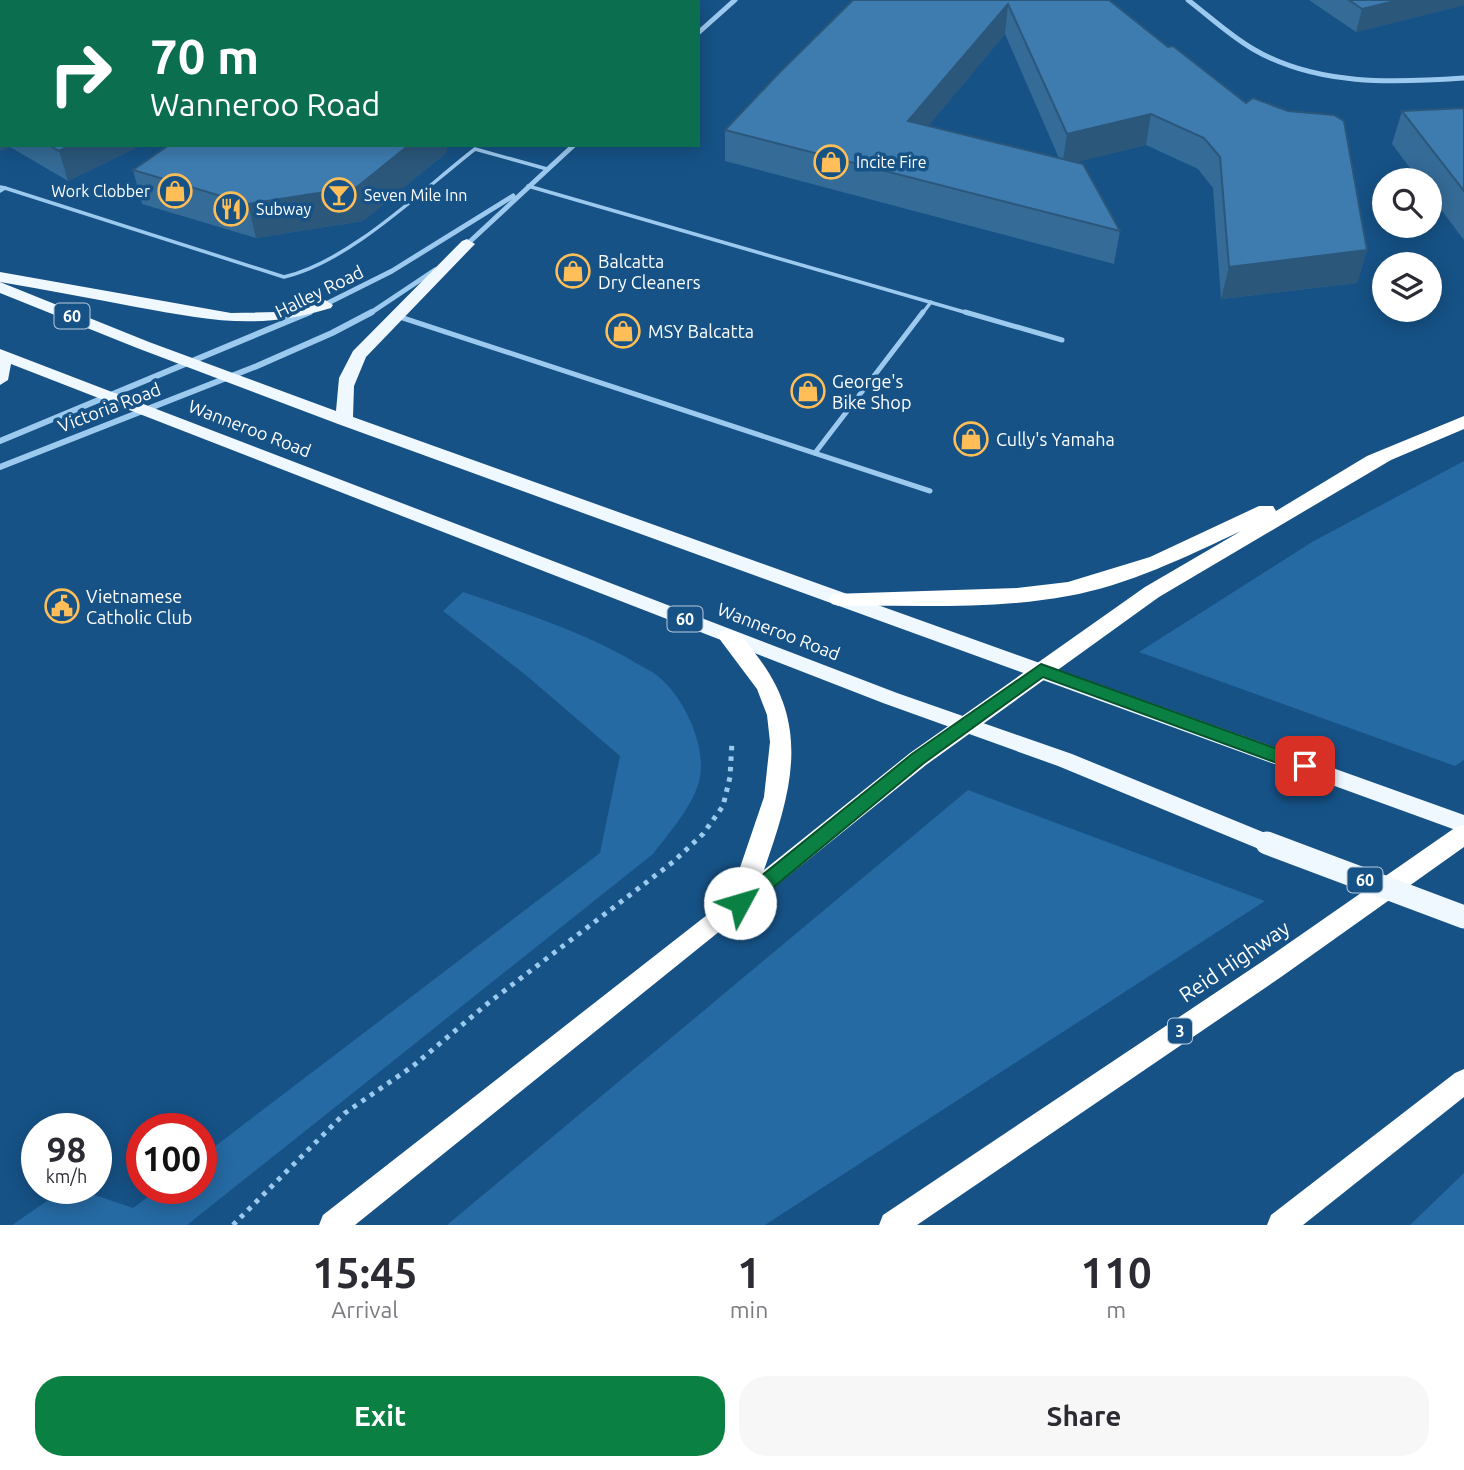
<!DOCTYPE html>
<style>
:root{--surface:#fff;--page:#f7f7f7;--text:#2b2b33;--muted:#7c7c81;--accent:#0b8043}
body{margin:0;font-family:Ubuntu,sans-serif;background:var(--page);color:var(--text);height:100vh;display:flex;flex-direction:column;font-size:26px;white-space:nowrap}
*{box-sizing:border-box;margin:0}
p{font-size:23px;color:var(--muted)}
.icon{flex:none;width:38px;height:38px;fill:none;stroke:currentColor;stroke-width:2;stroke-linecap:round;stroke-linejoin:round}
.map{position:relative;height:1225px;overflow:hidden}
.side{display:flex;flex-direction:column;background:var(--surface);flex:1}
.side>*{flex:none}
.top-card{position:absolute;left:0px;top:0px;width:700px;height:147px;box-shadow:0 4px 18px #0003;background:#0b6e4f;color:#fff;overflow:hidden}
.fabs{position:absolute;left:1372px;top:168px;display:grid;gap:14px}
.fabs a{display:grid;place-items:center;width:70px;height:70px;border-radius:50%;background:var(--surface);box-shadow:0 4px 18px #0003;font-size:35px}
.speed{position:absolute;left:21px;top:1113px;display:flex;gap:14px;font-size:35px;font-weight:700;text-align:center}
.speed>*{display:grid;place-content:center;width:91px;height:91px;border-radius:50%;background:var(--surface);box-shadow:0 4px 18px #0003;line-height:1}
.speed small{font-size:18px;font-weight:400}
.speed .limit{border:10px solid #d22;background:#fff;color:#111}
.pin{position:absolute;display:grid;place-items:center;width:60px;height:60px;color:#fff;margin:-30px;border-radius:14px;box-shadow:0 4px 10px #0006}
.me{position:absolute;width:77px;margin:-38px;rotate:51deg;stroke-linejoin:round;filter:drop-shadow(0 0 5px #0008)}
.turn{display:flex;align-items:center;gap:24px;height:147px;padding:0 35px;font-size:32px}
.turn .icon{width:91px;height:91px;stroke-width:2.5}
.turn b{display:block;font-size:49px;line-height:60px}
.eta{display:flex;justify-content:space-evenly;align-items:center;height:119px;text-align:center}
.eta b{font-size:42px;font-weight:700;line-height:49px}
.button{display:flex;gap:14px;margin-top:auto;padding:14px 35px}
.button a{flex:1;height:80px;border-radius:28px;background:var(--accent);color:#fff;font-size:28px;font-weight:700;line-height:80px;text-align:center}
.button a+a{background:var(--page);color:var(--text)}
.map>svg:first-child{display:block}
.green{fill:#256aa3}
.lines{fill:none;stroke-linecap:round;stroke-linejoin:round}
.path{stroke:#9cc9ee;stroke-width:5;stroke-dasharray:4.5 6;stroke-linecap:butt}
.service-far1{stroke:#9cc9ee;stroke-width:3.5}
.service{stroke:#9cc9ee;stroke-width:5}
.minor-far1{stroke:#9cc9ee;stroke-width:5}
.minor{stroke:#9cc9ee;stroke-width:6}
.trunk{fill:#f0f8ff;fill-rule:evenodd}
.motorway{fill:#fff;fill-rule:evenodd}
.trunk-bridge{stroke:#f0f8ff;stroke-width:23}
.wall{fill:#356b97;fill-rule:evenodd}
.shaded-wall{fill:#2b577b}
.building{fill:#3e7cb0;stroke:#2b577b;stroke-width:2}
.route{fill:#0b8043;stroke:#07532c;stroke-width:2}
.labels{text-anchor:middle;dominant-baseline:central;stroke-width:7;stroke-linejoin:round;paint-order:stroke}
.far-poi-label{font-size:16px;fill:#fff;stroke:#165286;text-anchor:start}
.shield{fill:#165286;stroke:#b9cbdb;stroke-width:2}
.shield-label{font-size:16px;font-weight:bold;fill:#fff}
.poi-label{font-size:18px;fill:#fff;stroke:#165286;text-anchor:start}
.street-label{font-size:18px;fill:#fff;stroke:#165286}
.near-street-label{font-size:21px;fill:#fff;stroke:#165286}
</style>
<div class="map">
<svg width="1464" height="1225" viewBox="0 0 1464 1225">
<rect width="100%" height="100%" fill="#165286"/>
<g class="green">
<path d="M1464,461V760L1455,766L1139,652L1312,542Z"/>
<path d="M463,592C520,612 579,630 631,660C640,666 651,670 659,677C684,698 706,745 700,777C695,804 669,833 653,854L187,1225H12L66,1188H74L133,1208L160,1188H201V1157L600,853L620,756L527,676L443,611Z"/>
<path d="M968,790L1265,901L765,1225H447Z"/>
<path d="M1464,1173V1225H1410Z"/>
</g>
<g class="lines">
<path class="path" d="M233,1225L345,1113L413,1066L487,1004L673,862L703,834L723,806L730,777L732,742"/>
<g class="service-far1">
<path d="M528,186L971,314"/>
<path d="M0,187L5,188L0,191"/>
<path d="M5,188L284,277C349,262 421,191 475,149L547,169"/>
<path d="M922,314L931,302"/>
</g>
<g class="service">
<path d="M965,312L1062,340"/>
<path d="M400,317L930,491"/>
<path d="M815,453L923,312"/>
</g>
<g class="minor-far1">
<path d="M1188,0C1209,16 1229,35 1253,49C1316,86 1393,83 1464,78"/>
<path d="M698,33L735,0"/>
<path d="M464,247L574,145"/>
<path d="M320,307L392,271L513,196"/>
<path d="M306,314L310,312"/>
<path d="M369,314L435,270"/>
</g>
<g class="minor">
<path d="M0,441L310,312"/>
<path d="M0,467L257,366L332,333L372,312"/>
</g>
<g class="trunk">
<path d="M467,239L475,244L472,247L366,357L354,386L353,417L1464,815V833L338,424L137,348L0,293V282L149,342L336,411L339,378L353,351L462,241Z"/>
<path d="M0,272L231,313L277,312L325,300L333,305L331,308C257,331 210,320 136,307C91,298 46,290 0,282Z"/>
<path d="M0,349L897,693L1072,754L1275,837L1278,843L1275,849L1267,852L1259,849L1058,766L883,703L11,364L8,380L0,385Z"/>
</g>
<g class="motorway">
<path d="M1464,416V429L1391,460L1159,597L926,765L355,1225H319L323,1215L730,897L764,797L770,742L767,715L757,689L721,641L718,636L721,631C738,626 744,640 754,652C812,724 792,790 764,870L910,753L1145,587L1241,531C1188,556 1126,586 1068,596C993,610 914,605 839,606L832,604L829,599L832,594L1017,588L1068,582L1150,557L1259,506H1273L1276,511L1367,456Z"/>
<path d="M1464,825V847L1281,977L917,1225H879L883,1215L1263,961L1456,827Z"/>
<path d="M1464,1069V1097L1303,1225H1267L1271,1215L1455,1073Z"/>
</g>
<path class="trunk-bridge" d="M1267,843L1464,917"/>
</g>
<g class="wall">
<path d="M0,0H114L109,2H2Z"/>
<path d="M853,0H1109L1367,250L1357,283L1221,299L1213,188L1198,169L1146,145L1075,162L1120,231L1114,264L725,161V130ZM1005,34L1059,158L928,126Z"/>
<path d="M1309,0H1464V5L1356,32Z"/>
<path d="M0,58L2,59V145H142L68,181L10,147L0,151Z"/>
<path d="M1464,108V240L1430,195V180H1419L1392,144L1402,111Z"/>
<path d="M169,145H446L447,152L363,221L256,238L142,204L133,170Z"/>
</g>
<g class="shaded-wall">
<path d="M41,0H114L109,2H36Z"/>
<path d="M583,0H606L604,2H581Z"/>
<path d="M1399,0H1464V5L1356,32L1362,9Z"/>
<path d="M1008,4L1005,34L906,153L908,121Z"/>
<path d="M1151,114L1146,145L1062,166L1067,134Z"/>
<path d="M0,117L2,122V145H9L10,147L0,151Z"/>
<path d="M70,145H142L68,181L59,151Z"/>
<path d="M409,145H446L447,152L363,221L256,238L248,204Z"/>
<path d="M1367,250L1357,283L1221,299L1229,267Z"/>
</g>
<g class="building">
<path d="M25,0H41L36,2H27Z"/>
<path d="M214,0H583L581,2H220Z"/>
<path d="M853,0H1109L1168,47L1173,46L1246,103L1253,98L1288,111L1334,115L1344,121L1367,250L1229,267L1220,157L1204,138L1151,114L1067,134L1008,4L908,121L1083,164L1120,231L725,130L780,72Z"/>
<path d="M1349,0H1399L1362,9Z"/>
<path d="M0,58L2,59V118L0,117Z"/>
<path d="M1464,108V191L1402,111Z"/>
<path d="M49,145H70L59,151Z"/>
<path d="M169,145H409L357,187L248,204L133,170Z"/>
</g>
<path class="route" d="M1041,664L1311,761L1313,766L1311,771H1299L1043,677L924,763L747,909L740,911L734,909L731,903L734,898L912,754Z"/>
<defs>
<symbol id="shop-ring" viewBox="-11 -11 22 22"><circle r="9.5" fill="#165286" stroke="#ffbe58" stroke-width="1.5"/><path d="M-5-2.5h2.3a2.7 3.5 0 0 1 5.4 0H5L5.5 6h-11ZM-1.5-2.5h3a1.5 2.3 0 0 0-3 0Z" fill="#ffbe58"/></symbol>
<symbol id="bar-ring" viewBox="-11 -11 22 22"><circle r="9.5" fill="#165286" stroke="#ffbe58" stroke-width="1.5"/><path d="M-6-5H6L.8 .8V4.5H3.5V6h-7V4.5H-.8V.8Z" fill="#ffbe58"/></symbol>
<symbol id="restaurant-ring" viewBox="-11 -11 22 22"><circle r="9.5" fill="#165286" stroke="#ffbe58" stroke-width="1.5"/><path d="M-5-6h1v4h1v-4h1v4h1v-4h1v5L-1.5 .5V6h-2V.5L-5-1ZM5-6V6H3V1.5H1.5Q1.5-4 5-6Z" fill="#ffbe58"/></symbol>
<symbol id="civic-ring" viewBox="-11 -11 22 22"><circle r="9.5" fill="#165286" stroke="#ffbe58" stroke-width="1.5"/><path d="M-.6-6.5H3V-4.5H.6V-3L4-1V1h2V6H-6V1h2V-1L-.6-3ZM-1.2 2.5V6h2.4V2.5Z" fill="#ffbe58"/></symbol>
</defs>
<g fill-rule="evenodd">
<use href="#shop-ring" x="812" y="143" width="38" height="38"/>
<use href="#shop-ring" x="156" y="172" width="38" height="38"/>
<use href="#bar-ring" x="320" y="176" width="38" height="38"/>
<use href="#restaurant-ring" x="212" y="190" width="38" height="38"/>
<use href="#shop-ring" x="554" y="252" width="38" height="38"/>
<use href="#shop-ring" x="604" y="312" width="38" height="38"/>
<use href="#shop-ring" x="789" y="372" width="38" height="38"/>
<use href="#shop-ring" x="952" y="420" width="38" height="38"/>
<use href="#civic-ring" x="43" y="587" width="38" height="38"/>
</g>
<g class="labels">
<g class="far-poi-label">
<text x="856" y="162">Incite Fire</text>
<text x="150" y="191" text-anchor="end">Work Clobber</text>
<text x="364" y="195">Seven Mile Inn</text>
<text x="256" y="209">Subway</text>
</g>
<g class="shield">
<rect x="54.5" y="303.5" width="35" height="25" rx="5"/>
<rect x="667.5" y="606.5" width="35" height="25" rx="5"/>
<rect x="1347.5" y="867.5" width="35" height="25" rx="5"/>
<rect x="1168" y="1018.5" width="24" height="25" rx="5"/>
</g>
<g class="shield-label">
<text x="72" y="316">60</text>
<text x="685" y="619">60</text>
<text x="1365" y="880">60</text>
<text x="1180" y="1031">3</text>
</g>
<g class="poi-label">
<text x="598" y="261">Balcatta<tspan x="598" dy="21">Dry Cleaners</tspan></text>
<text x="648" y="331">MSY Balcatta</text>
<text x="832" y="381">George's<tspan x="832" dy="21">Bike Shop</tspan></text>
<text x="996" y="439">Cully's Yamaha</text>
<text x="86" y="596">Vietnamese<tspan x="86" dy="21">Catholic Club</tspan></text>
</g>
<g class="street-label">
<text transform="translate(319 291) rotate(-26)">Halley Road</text>
<text transform="translate(109 407) rotate(-21)">Victoria Road</text>
<text transform="translate(250 428) rotate(21)">Wanneroo Road</text>
<text transform="translate(779 631) rotate(21)">Wanneroo Road</text>
</g>
<g class="near-street-label">
<text transform="translate(1234 961) rotate(-34)">Reid Highway</text>
</g>
</g>
</svg>
<div class="fabs">
<a><svg class="icon" aria-label="search" viewBox="0 0 24 24"><circle cx="10" cy="10" r="6"/><path d="M15 15l6 6"/></svg></a>
<a><svg class="icon" aria-label="layers" viewBox="0 0 24 24"><path d="M12 4l9 5-9 5-9-5zM3 14l9 5 9-5"/></svg></a>
</div>
<div class="speed"><div>98<small>km/h</small></div><div class="limit">100</div></div>
<div class="pin" style="left:1305px;top:766px;background:#d93025"><svg class="icon" aria-label="arrive" viewBox="0 0 24 24"><path d="M6 21V4h12l-3 4 3 4H6"/></svg></div>
<svg class="me" style="left:740px;top:903px" viewBox="-20 -20 40 40"><circle r="19" fill="#fff"/><path d="M0-13L10 11 0 6-10 11z" fill="#0b8043"/></svg>
<div class="top-card">
<div class="turn"><svg class="icon" aria-label="right" viewBox="0 0 24 24"><path d="M7 20v-9h11M14 6l5 5-5 5"/></svg><div><b>70 m</b>Wanneroo Road</div></div>
</div>
</div>
<section class="side">
<div class="eta">
<div><b>15:45</b><p>Arrival</p></div>
<div><b>1</b><p>min</p></div>
<div><b>110</b><p>m</p></div>
</div>
<div class="button"><a>Exit</a><a>Share</a></div>
</section>
